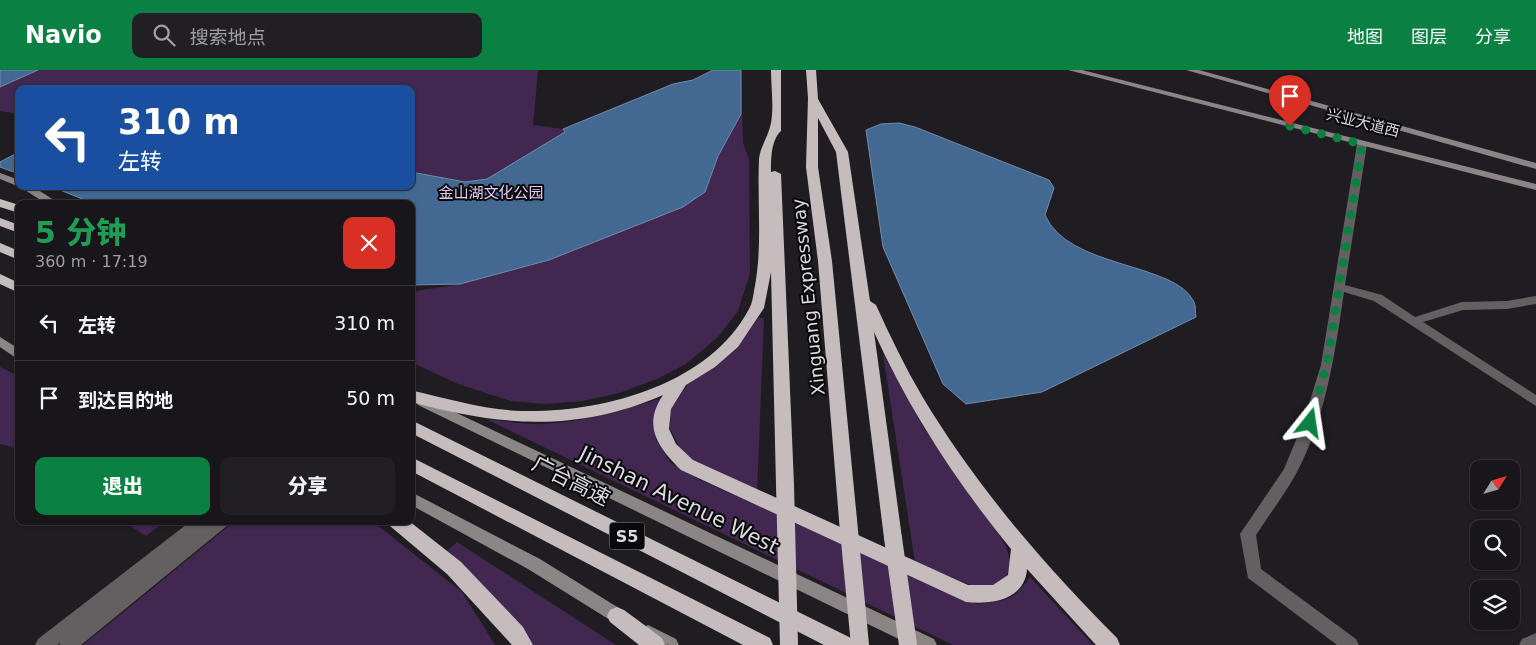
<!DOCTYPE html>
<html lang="zh">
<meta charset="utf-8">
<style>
:root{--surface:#18161a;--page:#211f23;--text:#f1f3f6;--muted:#9f9fa2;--line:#363539;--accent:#0b8043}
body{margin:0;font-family:"DejaVu Sans","Noto Sans SC",sans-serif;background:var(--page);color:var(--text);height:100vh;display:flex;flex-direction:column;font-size:19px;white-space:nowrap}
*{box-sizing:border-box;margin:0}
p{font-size:16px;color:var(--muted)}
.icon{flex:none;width:28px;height:28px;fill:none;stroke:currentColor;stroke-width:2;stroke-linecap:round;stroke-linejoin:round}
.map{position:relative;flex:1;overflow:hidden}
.details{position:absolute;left:15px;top:130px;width:400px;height:325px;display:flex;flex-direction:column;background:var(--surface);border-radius:10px;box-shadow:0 1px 4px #0004,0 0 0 1px var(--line)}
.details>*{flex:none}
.guide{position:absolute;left:15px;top:15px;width:400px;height:105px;border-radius:10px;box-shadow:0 1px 4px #0004,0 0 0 1px var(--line);background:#1a4fa0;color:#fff;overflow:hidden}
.needle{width:32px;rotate:53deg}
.fabs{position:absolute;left:1470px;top:390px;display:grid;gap:10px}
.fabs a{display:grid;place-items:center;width:50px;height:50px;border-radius:10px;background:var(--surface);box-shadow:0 1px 4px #0004,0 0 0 1px var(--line);font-size:25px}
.pin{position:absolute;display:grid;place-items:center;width:42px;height:42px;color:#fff;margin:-51px -21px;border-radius:50% 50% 50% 0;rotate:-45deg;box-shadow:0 0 5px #0007}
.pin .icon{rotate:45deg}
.me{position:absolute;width:55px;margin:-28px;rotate:15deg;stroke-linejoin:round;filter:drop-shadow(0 0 4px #0008)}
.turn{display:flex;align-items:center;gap:18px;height:105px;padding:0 20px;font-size:22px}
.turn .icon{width:65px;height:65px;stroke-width:2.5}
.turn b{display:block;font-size:35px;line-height:42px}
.round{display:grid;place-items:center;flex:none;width:52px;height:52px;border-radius:10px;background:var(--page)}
.head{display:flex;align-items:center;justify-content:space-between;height:85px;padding:0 20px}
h1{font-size:30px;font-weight:800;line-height:38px;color:#1e9e55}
.cta{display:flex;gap:10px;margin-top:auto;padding:10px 20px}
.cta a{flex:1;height:58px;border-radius:10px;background:var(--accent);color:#fff;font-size:20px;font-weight:800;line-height:58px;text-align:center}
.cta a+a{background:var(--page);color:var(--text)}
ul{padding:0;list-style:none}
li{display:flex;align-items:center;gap:15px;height:75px;padding:0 20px;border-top:1px solid var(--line)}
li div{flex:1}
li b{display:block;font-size:19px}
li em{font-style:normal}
header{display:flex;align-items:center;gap:30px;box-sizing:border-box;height:70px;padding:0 25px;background:var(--accent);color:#fff}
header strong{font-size:24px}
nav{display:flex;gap:28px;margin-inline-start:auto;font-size:18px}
.search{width:350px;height:45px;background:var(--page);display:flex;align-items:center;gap:12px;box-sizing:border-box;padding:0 18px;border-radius:10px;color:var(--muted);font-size:19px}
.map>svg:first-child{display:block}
.green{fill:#422751}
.water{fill:#436993;stroke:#728caa}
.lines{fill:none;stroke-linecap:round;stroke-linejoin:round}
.street{fill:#646061;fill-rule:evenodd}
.secondary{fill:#8b8586;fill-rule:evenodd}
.highway{fill:#c5bcbe;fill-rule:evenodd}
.highway-bridge{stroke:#c5bcbe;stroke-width:18}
.route{stroke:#0b8043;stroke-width:9;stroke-dasharray:0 16.2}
.labels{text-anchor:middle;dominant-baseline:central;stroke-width:4;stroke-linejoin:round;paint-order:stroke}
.far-street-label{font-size:15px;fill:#dedce0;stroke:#09080a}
.far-park-label{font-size:15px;fill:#e5caf6;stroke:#09080a}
.shield{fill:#09080a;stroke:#9e9ca0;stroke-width:1}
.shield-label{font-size:16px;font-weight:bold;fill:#dedce0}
.street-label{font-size:18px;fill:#dedce0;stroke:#09080a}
.near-street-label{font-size:21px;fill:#dedce0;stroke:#09080a}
</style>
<header>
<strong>Navio</strong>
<div class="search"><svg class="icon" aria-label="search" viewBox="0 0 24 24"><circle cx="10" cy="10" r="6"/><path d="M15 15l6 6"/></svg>搜索地点</div>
<nav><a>地图</a><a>图层</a><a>分享</a></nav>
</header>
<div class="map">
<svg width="1536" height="575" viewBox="0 0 1536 575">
<rect width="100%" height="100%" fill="#201d22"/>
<g class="green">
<path d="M0,0H542L538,1L533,55L563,59L673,14L693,10L713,0H741L743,73L749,89L750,203L738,241L718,267L686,294L657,309L619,323L583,331L545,334L511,331L458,314L411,292V222L454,215H411V134H95L50,116H411V19H19V44L0,41Z"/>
<path d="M758,248H764L757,423L702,396L682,382L670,359L671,338L689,313L736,280Z"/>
<path d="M883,284L925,360L1005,474L1011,493L1006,507L993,515L973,516L915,492Z"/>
<path d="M0,297L19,306V379L0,374Z"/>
<path d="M662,328L653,355L656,370L671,393L698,409L977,534C1006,531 1013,531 1030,507L1093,575H953L486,349C505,351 525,355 544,354C585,352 623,340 662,328Z"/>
<path d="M123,451H165L146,466Z"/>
<path d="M235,451H372L462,522L495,575H83Z"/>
<path d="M457,472L616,575H532L447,481Z"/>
</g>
<g class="water">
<path d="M0,0H38L0,17Z"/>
<path d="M713,0H741V44L718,86L705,122L683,137L549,190L460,214L411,215V134H95L50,116H411V102L465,112L487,109L565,62L563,59L673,14L693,10Z"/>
<path d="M899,53L915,57L1049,110L1054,118L1045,145C1068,199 1176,192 1194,232C1196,236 1195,243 1196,247L1042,322L966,334L943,314L883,177L866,60L881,54Z"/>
<path d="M19,82V104L0,97V92Z"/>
</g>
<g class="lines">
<g class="street">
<path d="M1362,71L1367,74L1345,215L1382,225L1415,247L1462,232L1507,231L1536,226V234L1507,239L1463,240L1423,252L1536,325V336L1374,231L1344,222C1335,283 1326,348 1296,404C1284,425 1269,445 1256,465L1261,499L1356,569L1359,575H1337L1248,508L1240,464L1284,399L1303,353L1321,295L1357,74Z"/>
<path d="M191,451H209L208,454L212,451H230L228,455L81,575H59L61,572L57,575H35L38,569Z"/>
<path d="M1536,563V575H1519L1522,569Z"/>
</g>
<g class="secondary">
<path d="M1068,0H1082L1536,114V120Z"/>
<path d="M1186,0H1199L1536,93V99Z"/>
<path d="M0,103L19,110V116H32L60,134H47L20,117L0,109Z"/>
<path d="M0,267L19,279V290L0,277Z"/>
<path d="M423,327L934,569L937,575H911L418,335L416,332L418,329Z"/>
<path d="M411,422L540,489L630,545L632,550L630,555L624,558L618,555L528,499L411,435Z"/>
<path d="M648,555L676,569L679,575C665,575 646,575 640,563L642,558Z"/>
</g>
<g class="highway">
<path d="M771,0H781V61C771,70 771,89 771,102L775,101L781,104L794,415L791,420L785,422L779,420L776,415L771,202L764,238L738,277L715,297L686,315L671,339L669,359L676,374L693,390L968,515H993L1008,505L1011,479C957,413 909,340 874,262L902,468L900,473L893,476L886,473L884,468L836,82L818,48V97L832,191L857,450L854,455L848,457L842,455L839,450L818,191L806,97L808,28L806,0H816L818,29L848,82L870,231L876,235C890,266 905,297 922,326C976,416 1044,495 1117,568L1120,575H1096L1027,499C1025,530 991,535 966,532L681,400C658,377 642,356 663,325C577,363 500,356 411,332V322L414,321C449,329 486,340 522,341C602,343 709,315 749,239C752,234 753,227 754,221C763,178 757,133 759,89C760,77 769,65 771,53C774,36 771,17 771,0Z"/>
<path d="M0,129L19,135V143L0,137Z"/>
<path d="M0,148L19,155V163L0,156Z"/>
<path d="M0,173L19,181V190L0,182Z"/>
<path d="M0,204L19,213V223L0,214Z"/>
<path d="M411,350L851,568L854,575H824L411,363Z"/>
<path d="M411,387L770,568L773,575H743L411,401Z"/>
<path d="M387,451H409L461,492L523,557L533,575H512L447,504L390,456Z"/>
<path d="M617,537L624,540L662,568L665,575H639L610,552L607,546L610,540Z"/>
</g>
<g class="highway-bridge">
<path d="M785,415L789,575"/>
<path d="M848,450L860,575"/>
<path d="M893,468L908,575"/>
</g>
</g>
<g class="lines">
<path class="route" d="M1290,56L1362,74L1327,294L1310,353"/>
</g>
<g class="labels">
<g class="far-street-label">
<text transform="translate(1363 53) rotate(14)">兴业大道西</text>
</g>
<g class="far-park-label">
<text x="491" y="123">金山湖文化公园</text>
</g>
<rect class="shield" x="609.5" y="452.5" width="35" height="27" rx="4"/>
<g class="shield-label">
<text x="627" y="466">S5</text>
</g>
<g class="street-label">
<text transform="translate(808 227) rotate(-96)">Xinguang Expressway</text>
</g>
<g class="near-street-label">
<text transform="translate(571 411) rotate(27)">广台高速</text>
<text transform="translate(679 430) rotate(26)">Jinshan Avenue West</text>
</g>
</g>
</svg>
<div class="fabs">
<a><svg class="needle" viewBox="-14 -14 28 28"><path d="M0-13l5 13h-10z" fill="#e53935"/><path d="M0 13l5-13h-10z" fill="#9f9fa2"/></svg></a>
<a><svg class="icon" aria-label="search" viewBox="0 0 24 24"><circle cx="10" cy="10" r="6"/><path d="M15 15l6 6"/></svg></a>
<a><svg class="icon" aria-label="layers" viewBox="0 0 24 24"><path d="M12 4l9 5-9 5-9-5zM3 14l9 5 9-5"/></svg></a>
</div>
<div class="pin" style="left:1290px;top:56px;background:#d93025"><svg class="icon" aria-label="arrive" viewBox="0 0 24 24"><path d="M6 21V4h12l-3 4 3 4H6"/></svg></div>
<svg class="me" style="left:1310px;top:353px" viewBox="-20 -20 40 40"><path d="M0-17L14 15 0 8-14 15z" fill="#0b8043" stroke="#fff" stroke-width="4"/></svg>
<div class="guide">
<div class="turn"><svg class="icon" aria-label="left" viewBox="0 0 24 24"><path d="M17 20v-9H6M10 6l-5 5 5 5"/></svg><div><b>310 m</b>左转</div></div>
</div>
<section class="details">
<div class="head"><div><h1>5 分钟</h1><p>360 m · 17:19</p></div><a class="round" style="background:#d93025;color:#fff"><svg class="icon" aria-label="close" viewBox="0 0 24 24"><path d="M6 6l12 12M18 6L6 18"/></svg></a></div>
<ul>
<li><svg class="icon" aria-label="left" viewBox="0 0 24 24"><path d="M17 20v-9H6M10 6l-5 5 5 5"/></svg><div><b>左转</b></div><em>310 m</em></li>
<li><svg class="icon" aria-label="arrive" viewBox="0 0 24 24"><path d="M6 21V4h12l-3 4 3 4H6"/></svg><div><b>到达目的地</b></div><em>50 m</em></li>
</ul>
<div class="cta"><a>退出</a><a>分享</a></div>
</section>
</div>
